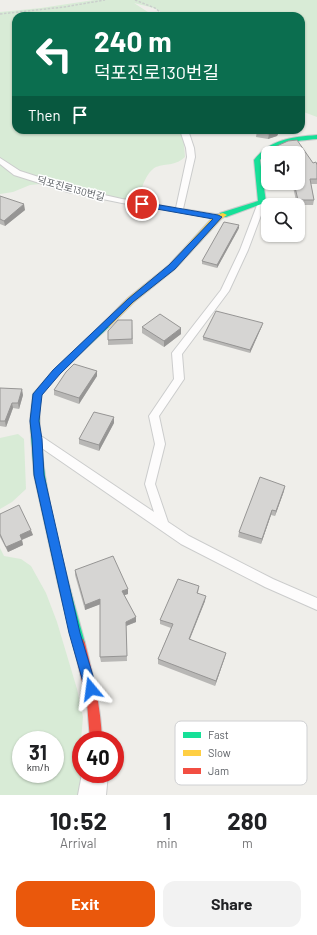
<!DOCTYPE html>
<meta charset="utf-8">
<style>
:root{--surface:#fff;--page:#f2f2f2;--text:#202124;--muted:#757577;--accent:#ea580c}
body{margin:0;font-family:Barlow,"Noto Sans KR",sans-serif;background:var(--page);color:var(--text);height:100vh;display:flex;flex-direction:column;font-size:15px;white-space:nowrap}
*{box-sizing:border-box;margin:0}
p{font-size:13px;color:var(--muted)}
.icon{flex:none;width:22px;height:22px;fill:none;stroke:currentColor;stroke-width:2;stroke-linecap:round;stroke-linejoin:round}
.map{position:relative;height:795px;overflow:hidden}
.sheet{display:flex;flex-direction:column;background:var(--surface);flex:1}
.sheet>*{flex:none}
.guide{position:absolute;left:12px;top:12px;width:293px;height:122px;border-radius:12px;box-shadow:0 1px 3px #0004;background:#0b6e4f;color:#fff;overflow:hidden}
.fabs{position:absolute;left:261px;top:146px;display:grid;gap:8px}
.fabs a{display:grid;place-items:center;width:44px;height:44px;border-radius:8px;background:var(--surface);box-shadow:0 1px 3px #0004;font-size:20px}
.speed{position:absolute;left:12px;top:731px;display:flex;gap:8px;font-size:20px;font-weight:700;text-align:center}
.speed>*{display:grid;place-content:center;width:52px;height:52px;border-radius:50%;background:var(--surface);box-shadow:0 1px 3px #0004;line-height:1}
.speed small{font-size:10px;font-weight:400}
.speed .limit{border:6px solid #d22;background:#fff;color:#111}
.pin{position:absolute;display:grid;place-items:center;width:34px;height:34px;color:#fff;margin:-17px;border:2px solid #fff;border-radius:50%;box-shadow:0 1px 4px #0007}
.me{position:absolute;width:44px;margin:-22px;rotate:344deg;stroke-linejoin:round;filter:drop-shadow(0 0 3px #0008)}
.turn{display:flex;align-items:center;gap:14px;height:84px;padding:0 16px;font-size:18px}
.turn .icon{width:52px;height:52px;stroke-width:2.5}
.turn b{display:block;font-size:28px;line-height:34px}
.then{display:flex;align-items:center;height:38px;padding:0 16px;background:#0003;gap:8px;font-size:15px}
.eta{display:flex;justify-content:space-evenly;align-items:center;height:68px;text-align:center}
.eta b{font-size:24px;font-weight:700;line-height:28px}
.button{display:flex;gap:8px;margin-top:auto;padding:8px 16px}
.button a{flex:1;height:46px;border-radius:12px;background:var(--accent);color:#fff;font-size:16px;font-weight:700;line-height:46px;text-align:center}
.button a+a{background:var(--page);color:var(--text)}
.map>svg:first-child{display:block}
.green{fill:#d8ebd6;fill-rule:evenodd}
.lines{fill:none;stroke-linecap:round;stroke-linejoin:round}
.lane-casing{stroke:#cbcccc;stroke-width:2}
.street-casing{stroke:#cbcccc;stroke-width:2}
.fast-casing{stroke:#cacacb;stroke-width:2}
.slow-casing{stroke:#cacacb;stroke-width:2}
.jam-casing{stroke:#cacacb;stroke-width:2}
.path{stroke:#cacfcc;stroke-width:1.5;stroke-dasharray:2.5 1.5;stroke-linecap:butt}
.lane{fill:#fdfcfc;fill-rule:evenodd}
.street{fill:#fdfcfc;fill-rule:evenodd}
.fast{fill:#16e098;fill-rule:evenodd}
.slow{fill:#ffcf43;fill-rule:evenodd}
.jam{fill:#f24e42;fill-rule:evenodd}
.wall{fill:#b8b7b5}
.shaded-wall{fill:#969594}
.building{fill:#d6d5d3;stroke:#969594}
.route{fill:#1a73e8;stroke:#114b97}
.labels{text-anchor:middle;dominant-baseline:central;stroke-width:3;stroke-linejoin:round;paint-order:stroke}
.far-street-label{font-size:10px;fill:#5f6368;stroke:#fff}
.key{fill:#fff;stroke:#cfd0d2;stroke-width:1}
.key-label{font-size:11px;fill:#5f6368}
</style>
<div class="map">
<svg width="317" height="795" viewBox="0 0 317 795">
<rect width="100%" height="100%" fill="#efeeea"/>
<g class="green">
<path d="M94,0H317V117L301,111V16H169L154,8L134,3L154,16H16V130H180L184,144L185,157C176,166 167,163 156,167C146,172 141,189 139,200L132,203L40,184L30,185L13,192L0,194V12L41,8Z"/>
<path d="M18,434L24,439L26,489L12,502L0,509V438Z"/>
<path d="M0,548L4,556L21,559L31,566L46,593L57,622L77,689L83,717L81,740V774H85L82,795H0ZM21,740H55V774H21Z"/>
</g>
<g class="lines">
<defs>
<g id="lane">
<path d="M180,130H188L194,148L195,157L183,209L221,215V219L122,203L68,192L14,175L0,164V158L20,171L73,188L122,199L176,208L187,157L186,148Z"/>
<path d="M259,200H262L266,202L248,250L229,291L182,354L184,379L159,416L165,444L155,484L168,522L189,536L273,579L317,598V610L265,587L181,544L33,442L32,439L33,436H41L154,512L145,484L155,444L149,416L174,379L172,353L221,290L240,250Z"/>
</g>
<path id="street" d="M82,774H108L106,795H78Z"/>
<g id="fast">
<path d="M317,135V139C295,141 275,142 260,160L266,202L264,203L226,217H220V213L258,201L254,160C270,139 292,137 317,135Z"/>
<path d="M106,322L109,323L110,325L109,327C98,337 44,386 41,396C38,410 40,427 41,442C47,510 67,577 85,643L83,647L79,648L75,647L73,643L58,584L34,475L30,421L33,394L54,370L103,323Z"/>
</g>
<path id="slow" d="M223,213L227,215L221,219L175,269L134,302L109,327H103L102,325L103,323L128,298L169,265L215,215Z"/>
<path id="jam" d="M79,638L83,639L85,643C93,675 101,707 102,740H90L87,703L73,643L75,639Z"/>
</defs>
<use href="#lane" class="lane-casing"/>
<use href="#street" class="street-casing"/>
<use href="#fast" class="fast-casing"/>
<use href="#slow" class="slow-casing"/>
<use href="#jam" class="jam-casing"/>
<g class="path">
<path d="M135,0L155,8L165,16"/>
<path d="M0,14L64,7L105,0"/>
</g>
<use href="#lane" class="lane"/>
<use href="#street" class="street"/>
<use href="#fast" class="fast"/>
<use href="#slow" class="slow"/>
<use href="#jam" class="jam"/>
</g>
<g class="wall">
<path d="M257,130H280L277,136L268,139L256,137Z"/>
<path d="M268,153V170L267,160Z"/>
<path d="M313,163L317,165V184H311L314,200L313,205H297L293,187L271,188L270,183H298Z"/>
<path d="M0,196L25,210L5,226L0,224Z"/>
<path d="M239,228L217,268L202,264V261Z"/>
<path d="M132,320L133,344L108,345V340Z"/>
<path d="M262,326L250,353L203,340V337Z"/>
<path d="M142,327L181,334L164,347L142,333Z"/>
<path d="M97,371V376L79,404L54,395V390Z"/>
<path d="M0,388L23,395L19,409L13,408L6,427L0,426Z"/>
<path d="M114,423L99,451L79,444V439Z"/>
<path d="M284,491L275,516L271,515L261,544L238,537L239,532Z"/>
<path d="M0,514L33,535L22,540L23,545L8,552L0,537Z"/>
<path d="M75,570L128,594L124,595L136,617V622L126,626L127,661L101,662L100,657V604L85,610L75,575Z"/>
<path d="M199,586L198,593L205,601L190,639L225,657L215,686L158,664V659L171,628L160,624V620Z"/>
</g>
<g class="shaded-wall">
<path d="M278,130H280L277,136L268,139L269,134Z"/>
<path d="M24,204L25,210L5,226L4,221Z"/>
<path d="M239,225V228L217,268V265Z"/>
<path d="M263,323L262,326L250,353V350Z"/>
<path d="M181,328V334L164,347V341Z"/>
<path d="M97,371V376L79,404V398Z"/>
<path d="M22,389L23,395L19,409L18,403Z"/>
<path d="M12,403L13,408L6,427L5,421Z"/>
<path d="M114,417V423L99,451V445Z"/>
<path d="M285,486L284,491L275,516L276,511Z"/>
<path d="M272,510L271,515L261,544L262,539Z"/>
<path d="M31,530L33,535L21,540L20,535Z"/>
<path d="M22,540L23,545L8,552L6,547Z"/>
<path d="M128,589V594L122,596V591Z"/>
<path d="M206,596L205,601L188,643L189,639Z"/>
<path d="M100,599L101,604L85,610V605Z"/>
<path d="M136,617V622L126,626L127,661L126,622Z"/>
<path d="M226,653L225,657L215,686L216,681Z"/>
</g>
<g class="building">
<path d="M257,130H278L269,134L256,131Z"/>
<path d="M297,140L313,163L316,162L317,165V179H310L314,200H298L294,183H298V153H268L270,149L288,141Z"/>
<path d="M0,196L24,204L4,221L0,219Z"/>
<path d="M224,222L239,225L217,265L202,261Z"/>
<path d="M216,311L263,323L250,350L203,337Z"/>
<path d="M160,314L181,328L164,341L142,327Z"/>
<path d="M118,320H132V339L108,340V331Z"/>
<path d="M74,364L97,371L79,398L54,390L66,372Z"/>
<path d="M0,388L22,389L18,403H12L5,421H0Z"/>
<path d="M94,412L114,417L99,445L79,439Z"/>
<path d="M260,477L285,486L276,511L272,510L262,539L239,532Z"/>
<path d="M19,505L31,530L20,535L22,540L6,547L0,534V514Z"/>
<path d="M113,556L128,589L122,591L136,617L126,622L127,656L100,657V599L85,605L75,570Z"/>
<path d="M178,579L199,586L197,593L206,596L189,639L226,653L216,681L158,659L173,624L160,620Z"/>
</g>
<path class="route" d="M142,202L218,215L222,217L175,269L133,302L60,374L42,395L39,421L42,439L44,475L80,633L97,689L95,693L91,695L86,693L85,689L69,633L34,475L32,439L30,421L33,394L53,370L128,299L169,265L213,219L140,206L139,204Z"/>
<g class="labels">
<g class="far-street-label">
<text transform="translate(71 188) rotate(15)">덕포진로130번길</text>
</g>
</g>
<rect x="175" y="721" width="132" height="64" rx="6" class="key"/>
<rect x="183" y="732" width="18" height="6" fill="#16e098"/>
<rect x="183" y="750" width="18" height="6" fill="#ffcf43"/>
<rect x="183" y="768" width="18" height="6" fill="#f24e42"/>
<g class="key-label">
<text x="208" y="739">Fast</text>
<text x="208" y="757">Slow</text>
<text x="208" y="775">Jam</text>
</g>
</svg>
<div class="fabs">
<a><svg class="icon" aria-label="sound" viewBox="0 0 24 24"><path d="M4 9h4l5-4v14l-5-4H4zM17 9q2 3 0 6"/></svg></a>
<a><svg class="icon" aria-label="search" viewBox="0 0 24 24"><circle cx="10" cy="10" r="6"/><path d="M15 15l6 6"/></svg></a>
</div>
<div class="speed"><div>31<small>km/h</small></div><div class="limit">40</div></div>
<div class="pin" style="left:142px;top:204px;background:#d93025"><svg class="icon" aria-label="arrive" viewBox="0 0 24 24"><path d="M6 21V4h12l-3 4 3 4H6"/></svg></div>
<svg class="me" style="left:91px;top:689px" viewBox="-20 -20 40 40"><path d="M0-17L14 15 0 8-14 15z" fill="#1a73e8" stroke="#fff" stroke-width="4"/></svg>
<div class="guide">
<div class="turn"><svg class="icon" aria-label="left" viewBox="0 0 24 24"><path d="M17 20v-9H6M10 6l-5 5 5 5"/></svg><div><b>240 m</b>덕포진로130번길</div></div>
<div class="then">Then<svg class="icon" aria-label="arrive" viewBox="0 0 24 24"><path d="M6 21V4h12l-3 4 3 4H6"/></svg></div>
</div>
</div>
<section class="sheet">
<div class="eta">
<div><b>10:52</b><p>Arrival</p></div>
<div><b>1</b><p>min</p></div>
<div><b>280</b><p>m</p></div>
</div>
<div class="button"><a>Exit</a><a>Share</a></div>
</section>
